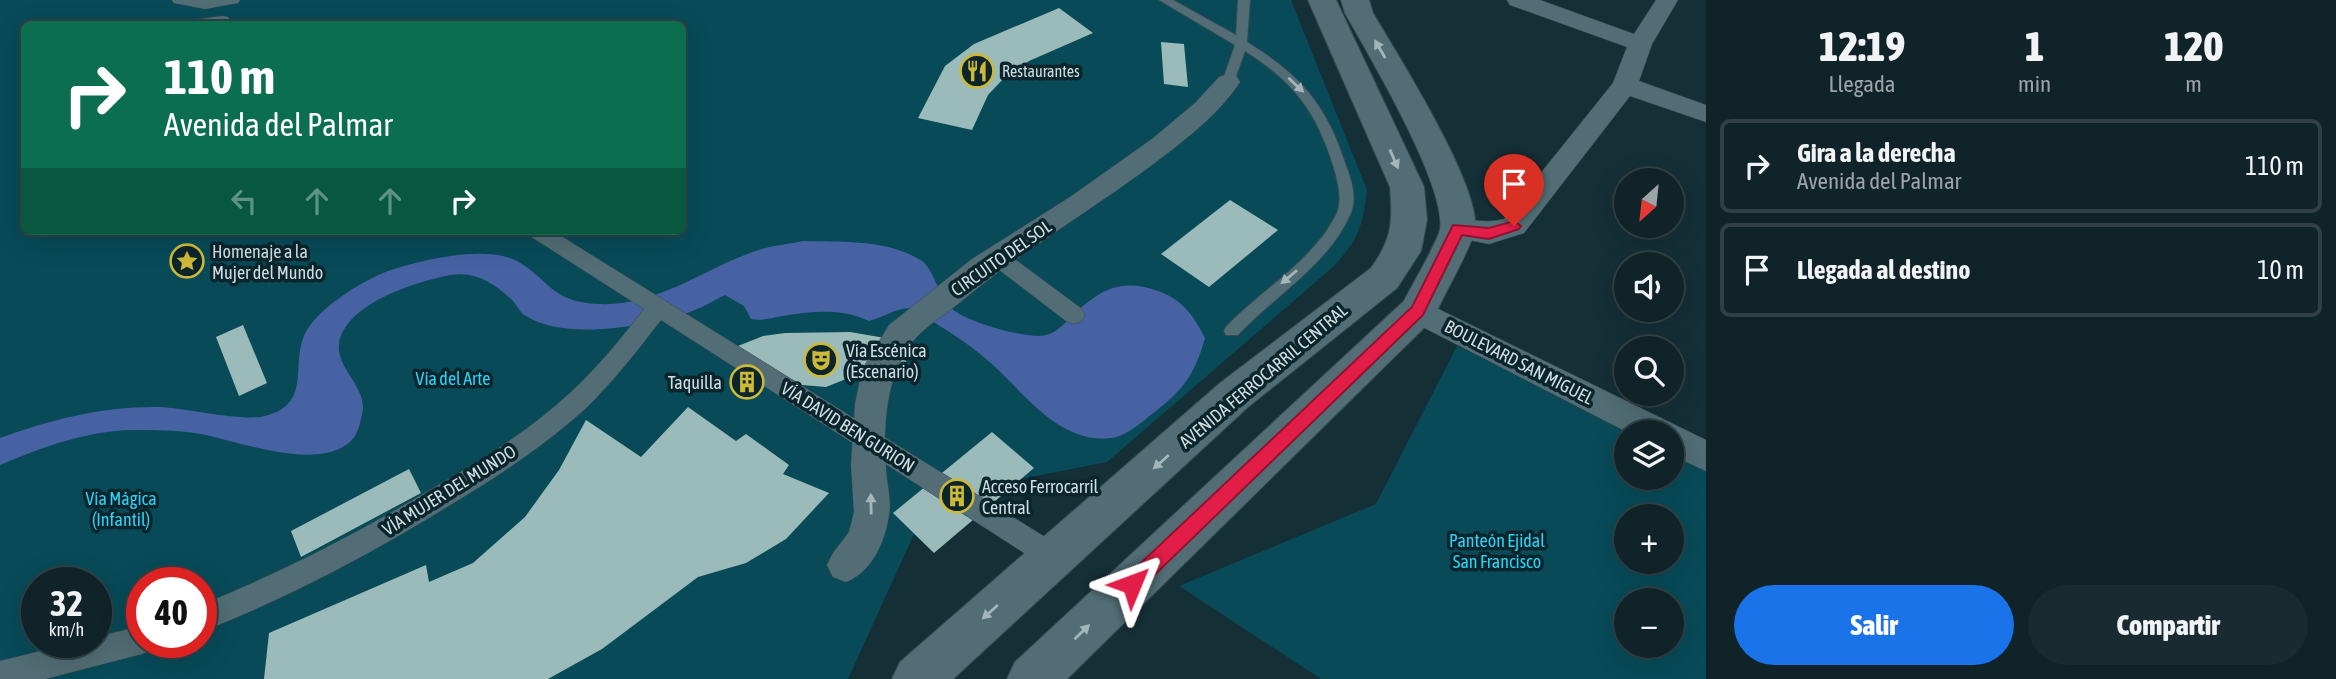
<!DOCTYPE html>
<html lang="es">
<meta charset="utf-8">
<style>
:root{--surface:#102328;--page:#192b30;--text:#f1f3f6;--muted:#9ca4a8;--line:#304045;--accent:#1a73e8}
body{margin:0;font-family:"Asap Condensed",sans-serif;background:var(--page);color:var(--text);height:100vh;display:flex;flex-direction:column;font-size:26px;white-space:nowrap}
*{box-sizing:border-box;margin:0}
p{font-size:23px;color:var(--muted)}
.icon{flex:none;width:38px;height:38px;fill:none;stroke:currentColor;stroke-width:2;stroke-linecap:round;stroke-linejoin:round}
.map{position:relative;flex:1;overflow:hidden}
.drawer{display:flex;flex-direction:column;background:var(--surface);width:630px}
.drawer>*{flex:none}
.hud{position:absolute;left:21px;top:21px;width:665px;height:214px;border-radius:10px;box-shadow:0 7px 28px #0002,0 0 0 2px var(--line);background:#0b6e4f;color:#fff;overflow:hidden}
.needle{width:46px;rotate:207deg}
.controls{position:absolute;left:1614px;top:168px;display:grid;gap:14px}
.controls a{display:grid;place-items:center;width:70px;height:70px;border-radius:50%;background:var(--surface);box-shadow:0 7px 28px #0002,0 0 0 2px var(--line);font-size:35px}
.speed{position:absolute;left:21px;top:567px;display:flex;gap:14px;font-size:35px;font-weight:700;text-align:center}
.speed>*{display:grid;place-content:center;width:91px;height:91px;border-radius:50%;background:var(--surface);box-shadow:0 7px 28px #0002,0 0 0 2px var(--line);line-height:1}
.speed small{font-size:18px;font-weight:400}
.speed .limit{border:10px solid #d22;background:#fff;color:#111}
.pin{position:absolute;display:grid;place-items:center;width:60px;height:60px;color:#fff;margin:-72px -30px;border-radius:50% 50% 50% 0;rotate:-45deg;box-shadow:0 0 7px #0007}
.pin .icon{rotate:45deg}
.me{position:absolute;width:77px;margin:-38px;rotate:46deg;stroke-linejoin:round;filter:drop-shadow(0 0 5px #0008)}
.turn{display:flex;align-items:center;gap:24px;height:147px;padding:0 28px;font-size:32px}
.turn .icon{width:91px;height:91px;stroke-width:2.5}
.turn b{display:block;font-size:49px;line-height:60px}
.lanes{display:flex;align-items:center;height:66px;padding:0 28px;background:#0003;justify-content:center;gap:35px;direction:ltr}
.lanes .off{opacity:.35}
.eta{display:flex;justify-content:space-evenly;align-items:center;height:119px;text-align:center}
.eta b{font-size:42px;font-weight:800;line-height:49px}
.cta{display:flex;gap:14px;margin-top:auto;padding:14px 28px}
.cta a{flex:1;height:80px;border-radius:42px;background:var(--accent);color:#fff;font-size:28px;font-weight:800;line-height:80px;text-align:center}
.cta a+a{background:var(--page);color:var(--text)}
ul{padding:0;list-style:none}
li{display:flex;align-items:center;gap:21px;height:94px;margin:0 14px 10px;padding:0 14px;border:4px solid var(--line);border-radius:10px}
li div{flex:1}
li b{display:block;font-size:26px}
li em{font-style:normal}
main{display:flex;flex:1;min-height:0}
.map>svg:first-child{display:block}
.green{fill:#084a58;fill-rule:evenodd}
.water{fill:#4662a2}
.building{fill:#9bbbba}
.lines{fill:none;stroke-linecap:round;stroke-linejoin:round}
.service-casing{stroke:#364b50;stroke-width:2}
.pedestrian-casing{stroke:#364b50;stroke-width:1}
.minor-casing{stroke:#364b50;stroke-width:1}
.tertiary-casing{stroke:#364b50;stroke-width:2}
.service{fill:#526d75;fill-rule:evenodd}
.pedestrian{fill:#526d75;fill-rule:evenodd}
.minor{fill:#526d75;fill-rule:evenodd}
.tertiary{fill:#526d75;fill-rule:evenodd}
.oneway{fill:#a3b6bc}
.route{fill:#e11d48;stroke:#92132f;stroke-width:2}
.labels{text-anchor:middle;dominant-baseline:central;stroke-width:7;stroke-linejoin:round;paint-order:stroke}
.far-poi-label{font-size:16px;fill:#cfdee2;stroke:#0b252c;text-anchor:start}
.poi-label{font-size:18px;fill:#cfdee2;stroke:#0b252c;text-anchor:start}
.street-label{font-size:18px;fill:#cfdee2;stroke:#0b252c}
.park-label{font-size:18px;fill:#2ad4f8;stroke:#0b252c}
</style>
<main>
<div class="map">
<svg width="1706" height="679" viewBox="0 0 1706 679">
<rect width="100%" height="100%" fill="#152f36"/>
<g class="green">
<path d="M0,0H1291L1367,190C1363,227 1358,240 1333,267L1107,462L1021,479L934,553L914,534L848,679H0ZM24,24H682V231H24ZM37,583H96V642H37ZM142,583H201V642H142Z"/>
<path d="M1457,346L1631,432H1626V478H1671V452L1706,469V679H1321L1179,586L1376,504ZM1626,516H1671V562H1626ZM1626,600H1671V646H1626Z"/>
</g>
<path class="water" d="M803,241C842,242 888,239 922,261C932,267 939,295 949,306C962,321 1018,336 1038,336C1054,336 1063,325 1073,315C1101,289 1121,278 1158,291C1182,299 1194,316 1205,338C1195,374 1183,391 1152,414C1141,423 1125,437 1111,438C1060,444 1026,395 993,365C969,343 938,324 909,308C894,309 884,317 869,321C842,308 812,311 783,316C770,318 764,321 751,319L744,306L725,295C713,301 700,309 687,313C646,326 565,341 526,316C520,313 517,305 512,300C495,284 476,271 451,275C418,281 345,303 339,344C336,366 363,385 363,407C363,412 361,418 360,423C358,431 354,440 346,445C310,469 241,442 201,434C179,430 155,430 133,430C86,431 43,447 0,465V438C52,419 104,406 160,407C185,408 244,422 265,416C315,403 288,362 307,330C321,307 359,283 383,273C414,261 486,244 517,261C550,280 551,302 598,304C660,307 706,266 762,249C775,245 790,244 803,241Z"/>
<g class="building">
<path d="M1059,8L1093,33L1029,61L1005,77L988,95L972,130L918,118L945,66L974,44Z"/>
<path d="M1161,42L1184,44L1188,87L1164,84Z"/>
<path d="M1230,200L1278,230L1209,287L1161,254Z"/>
<path d="M243,325L267,383L239,396L216,337Z"/>
<path d="M850,332L891,339L906,351V363L871,369L826,387L802,385L733,348L763,336L785,333Z"/>
<path d="M747,373L759,380L746,392L735,384Z"/>
<path d="M688,407L736,441L746,434L789,465L783,474L829,493L786,539L746,563L698,577L602,649L548,679H264L269,633L426,565L429,582L473,563L525,517L559,470L586,420L641,457Z"/>
<path d="M992,432L1034,468L934,553L893,513Z"/>
<path d="M409,469L421,493L301,557L291,531Z"/>
</g>
<g class="lines">
<defs>
<path id="service" d="M1159,0H1173L1236,35L1238,0H1250L1247,42C1300,75 1326,104 1345,163C1351,179 1358,198 1350,215C1328,265 1274,296 1238,335H1226L1224,331L1226,327C1261,290 1313,261 1336,215C1343,201 1338,183 1334,168C1316,111 1295,83 1245,51L1234,82L1228,86L1224,85L1222,82L1235,45Z"/>
<g id="pedestrian">
<path d="M172,0H240L238,3L205,9L174,3Z"/>
<path d="M222,16L228,17L230,21L228,24H191L193,20Z"/>
<path d="M527,231H553L1061,547L1065,556L1061,565L1052,568L1043,565L661,320C637,351 613,382 585,409C542,448 492,480 442,510C365,557 285,599 201,632V605C280,573 356,534 430,490C478,462 528,432 570,393C597,368 621,339 644,309L530,236Z"/>
<path d="M997,249L1004,251L1082,309L1085,315L1082,321L1074,324L1066,321L990,263L986,257L990,251Z"/>
<path d="M142,626V642H155L152,650L142,654L45,679H0V661L77,642H96V637Z"/>
</g>
<g id="minor">
<path d="M1507,0H1540L1634,34L1656,0H1678L1652,44L1639,81L1706,105V122L1630,96L1524,233L1489,244L1448,236L1444,229L1448,222C1467,216 1483,225 1504,219L1613,83L1627,47L1510,5Z"/>
<path d="M1228,74L1237,77L1240,82C1217,117 1181,143 1148,168C1085,214 1018,254 958,304C943,316 921,329 910,345C886,378 883,427 886,467C886,482 892,500 889,515C885,542 872,572 846,582L833,577L827,565L833,553L849,532L854,512L851,465L855,404L862,370L889,325L972,259L1070,197L1152,139L1195,103L1219,77Z"/>
<path d="M1418,299L1706,440V471L1671,455V432H1627L1407,319L1403,311L1407,303Z"/>
</g>
<g id="tertiary">
<path d="M1308,0H1336L1424,187L1427,220L1421,251L1397,288L1248,407L953,679H892L900,662L1220,383L1371,268C1392,239 1393,222 1390,187Z"/>
<path d="M1341,0H1369L1373,13C1397,54 1481,186 1475,229C1474,242 1444,295 1437,311L1431,321L1067,679H1007L1015,662L1404,301C1411,287 1438,241 1440,229C1447,186 1368,54 1345,13Z"/>
</g>
</defs>
<use href="#service" class="service-casing"/>
<use href="#pedestrian" class="pedestrian-casing"/>
<use href="#minor" class="minor-casing"/>
<use href="#tertiary" class="tertiary-casing"/>
<use href="#service" class="service"/>
<use href="#pedestrian" class="pedestrian"/>
<use href="#minor" class="minor"/>
<use href="#tertiary" class="tertiary"/>
</g>
<defs><path id="oneway-solid" d="M-6-.8H1V-3.2L6.5 0L1 3.2V.8H-6Z" transform="scale(1.75)"/></defs>
<g class="oneway">
<use href="#oneway-solid" transform="translate(1380 49) rotate(-120)"/>
<use href="#oneway-solid" transform="translate(1296 85) rotate(43)"/>
<use href="#oneway-solid" transform="translate(1394 159) rotate(66)"/>
<use href="#oneway-solid" transform="translate(1289 277) rotate(140)"/>
<use href="#oneway-solid" transform="translate(1161 462) rotate(138)"/>
<use href="#oneway-solid" transform="translate(871 504) rotate(-91)"/>
<use href="#oneway-solid" transform="translate(990 612) rotate(138)"/>
<use href="#oneway-solid" transform="translate(1082 632) rotate(-44)"/>
</g>
<path class="route" d="M1514,221L1521,226L1519,229L1489,239L1462,235L1423,315L1139,590L1132,593L1125,590L1122,584L1125,578L1412,307L1453,225L1489,228Z"/>
<defs>
<symbol id="restaurant-ring" viewBox="-11 -11 22 22"><circle r="9.5" fill="#0b252c" stroke="#ceb837" stroke-width="1.5"/><path d="M-5-6h1v4h1v-4h1v4h1v-4h1v5L-1.5 .5V6h-2V.5L-5-1ZM5-6V6H3V1.5H1.5Q1.5-4 5-6Z" fill="#ceb837"/></symbol>
<symbol id="sight-ring" viewBox="-11 -11 22 22"><circle r="9.5" fill="#0b252c" stroke="#ceb837" stroke-width="1.5"/><path d="M0-6L1.8-2.2L6-1.7L2.9 1.2L3.7 5.4L0 3.3L-3.7 5.4L-2.9 1.2L-6-1.7L-1.8-2.2Z" fill="#ceb837"/></symbol>
<symbol id="theatre-ring" viewBox="-11 -11 22 22"><circle r="9.5" fill="#0b252c" stroke="#ceb837" stroke-width="1.5"/><path d="M-5-5.5Q0-4 5-5.5V0Q5 5 0 6Q-5 5-5 0ZM-3.3-2.5H-1v1.5H-3.3ZM1-2.5H3.3v1.5H1ZM-2.8 1Q0 5.5 2.8 1Z" fill="#ceb837"/></symbol>
<symbol id="building-ring" viewBox="-11 -11 22 22"><circle r="9.5" fill="#0b252c" stroke="#ceb837" stroke-width="1.5"/><path d="M-4-6H4V6H1V3H-1V6H-4ZM-2.5-4.3h1.7v1.8h-1.7ZM.8-4.3h1.7v1.8H.8ZM-2.5-1h1.7V.8h-1.7ZM.8-1h1.7V.8H.8Z" fill="#ceb837"/></symbol>
</defs>
<g fill-rule="evenodd">
<use href="#restaurant-ring" x="958" y="52" width="38" height="38"/>
<use href="#sight-ring" x="168" y="242" width="38" height="38"/>
<use href="#theatre-ring" x="802" y="341" width="38" height="38"/>
<use href="#building-ring" x="728" y="363" width="38" height="38"/>
<use href="#building-ring" x="938" y="477" width="38" height="38"/>
</g>
<g class="labels">
<g class="far-poi-label">
<text x="1002" y="71">Restaurantes</text>
</g>
<g class="poi-label">
<text x="212" y="251">Homenaje a la<tspan x="212" dy="21">Mujer del Mundo</tspan></text>
<text x="846" y="350">Vía Escénica<tspan x="846" dy="21">(Escenario)</tspan></text>
<text x="722" y="382" text-anchor="end">Taquilla</text>
<text x="982" y="486">Acceso Ferrocarril<tspan x="982" dy="21">Central</tspan></text>
</g>
<g class="street-label">
<text transform="translate(1001 258) rotate(-35)">CIRCUITO DEL SOL</text>
<text transform="translate(1519 362) rotate(27)">BOULEVARD SAN MIGUEL</text>
<text transform="translate(1263 376) rotate(-40)">AVENIDA FERROCARRIL CENTRAL</text>
<text transform="translate(848 427) rotate(32)">VÍA DAVID BEN GURION</text>
<text transform="translate(449 490) rotate(-32)">VÍA MUJER DEL MUNDO</text>
</g>
<g class="park-label">
<text x="453" y="378">Vía del Arte</text>
<text x="121" y="498">Vía Mágica<tspan x="121" dy="21">(Infantil)</tspan></text>
<text x="1497" y="540">Panteón Ejidal<tspan x="1497" dy="21">San Francisco</tspan></text>
</g>
</g>
</svg>
<div class="controls">
<a><svg class="needle" viewBox="-14 -14 28 28"><path d="M0-13l5 13h-10z" fill="#e53935"/><path d="M0 13l5-13h-10z" fill="#9ca4a8"/></svg></a>
<a><svg class="icon" aria-label="sound" viewBox="0 0 24 24"><path d="M4 9h4l5-4v14l-5-4H4zM17 9q2 3 0 6"/></svg></a>
<a><svg class="icon" aria-label="search" viewBox="0 0 24 24"><circle cx="10" cy="10" r="6"/><path d="M15 15l6 6"/></svg></a>
<a><svg class="icon" aria-label="layers" viewBox="0 0 24 24"><path d="M12 4l9 5-9 5-9-5zM3 14l9 5 9-5"/></svg></a>
<a>+</a>
<a>−</a>
</div>
<div class="speed"><div>32<small>km/h</small></div><div class="limit">40</div></div>
<div class="pin" style="left:1514px;top:226px;background:#d93025"><svg class="icon" aria-label="arrive" viewBox="0 0 24 24"><path d="M6 21V4h12l-3 4 3 4H6"/></svg></div>
<svg class="me" style="left:1132px;top:584px" viewBox="-20 -20 40 40"><path d="M0-17L14 15 0 8-14 15z" fill="#e11d48" stroke="#fff" stroke-width="4"/></svg>
<div class="hud">
<div class="turn"><svg class="icon" aria-label="right" viewBox="0 0 24 24"><path d="M7 20v-9h11M14 6l5 5-5 5"/></svg><div><b>110 m</b>Avenida del Palmar</div></div>
<div class="lanes"><svg class="icon off" aria-label="left" viewBox="0 0 24 24"><path d="M17 20v-9H6M10 6l-5 5 5 5"/></svg><svg class="icon off" aria-label="ahead" viewBox="0 0 24 24"><path d="M12 20V5M6 11l6-6 6 6"/></svg><svg class="icon off" aria-label="ahead" viewBox="0 0 24 24"><path d="M12 20V5M6 11l6-6 6 6"/></svg><svg class="icon" aria-label="right" viewBox="0 0 24 24"><path d="M7 20v-9h11M14 6l5 5-5 5"/></svg></div>
</div>
</div>
<section class="drawer">
<div class="eta">
<div><b>12:19</b><p>Llegada</p></div>
<div><b>1</b><p>min</p></div>
<div><b>120</b><p>m</p></div>
</div>
<ul>
<li><svg class="icon" aria-label="right" viewBox="0 0 24 24"><path d="M7 20v-9h11M14 6l5 5-5 5"/></svg><div><b>Gira a la derecha</b><p>Avenida del Palmar</p></div><em>110 m</em></li>
<li><svg class="icon" aria-label="arrive" viewBox="0 0 24 24"><path d="M6 21V4h12l-3 4 3 4H6"/></svg><div><b>Llegada al destino</b></div><em>10 m</em></li>
</ul>
<div class="cta"><a>Salir</a><a>Compartir</a></div>
</section>
</main>
